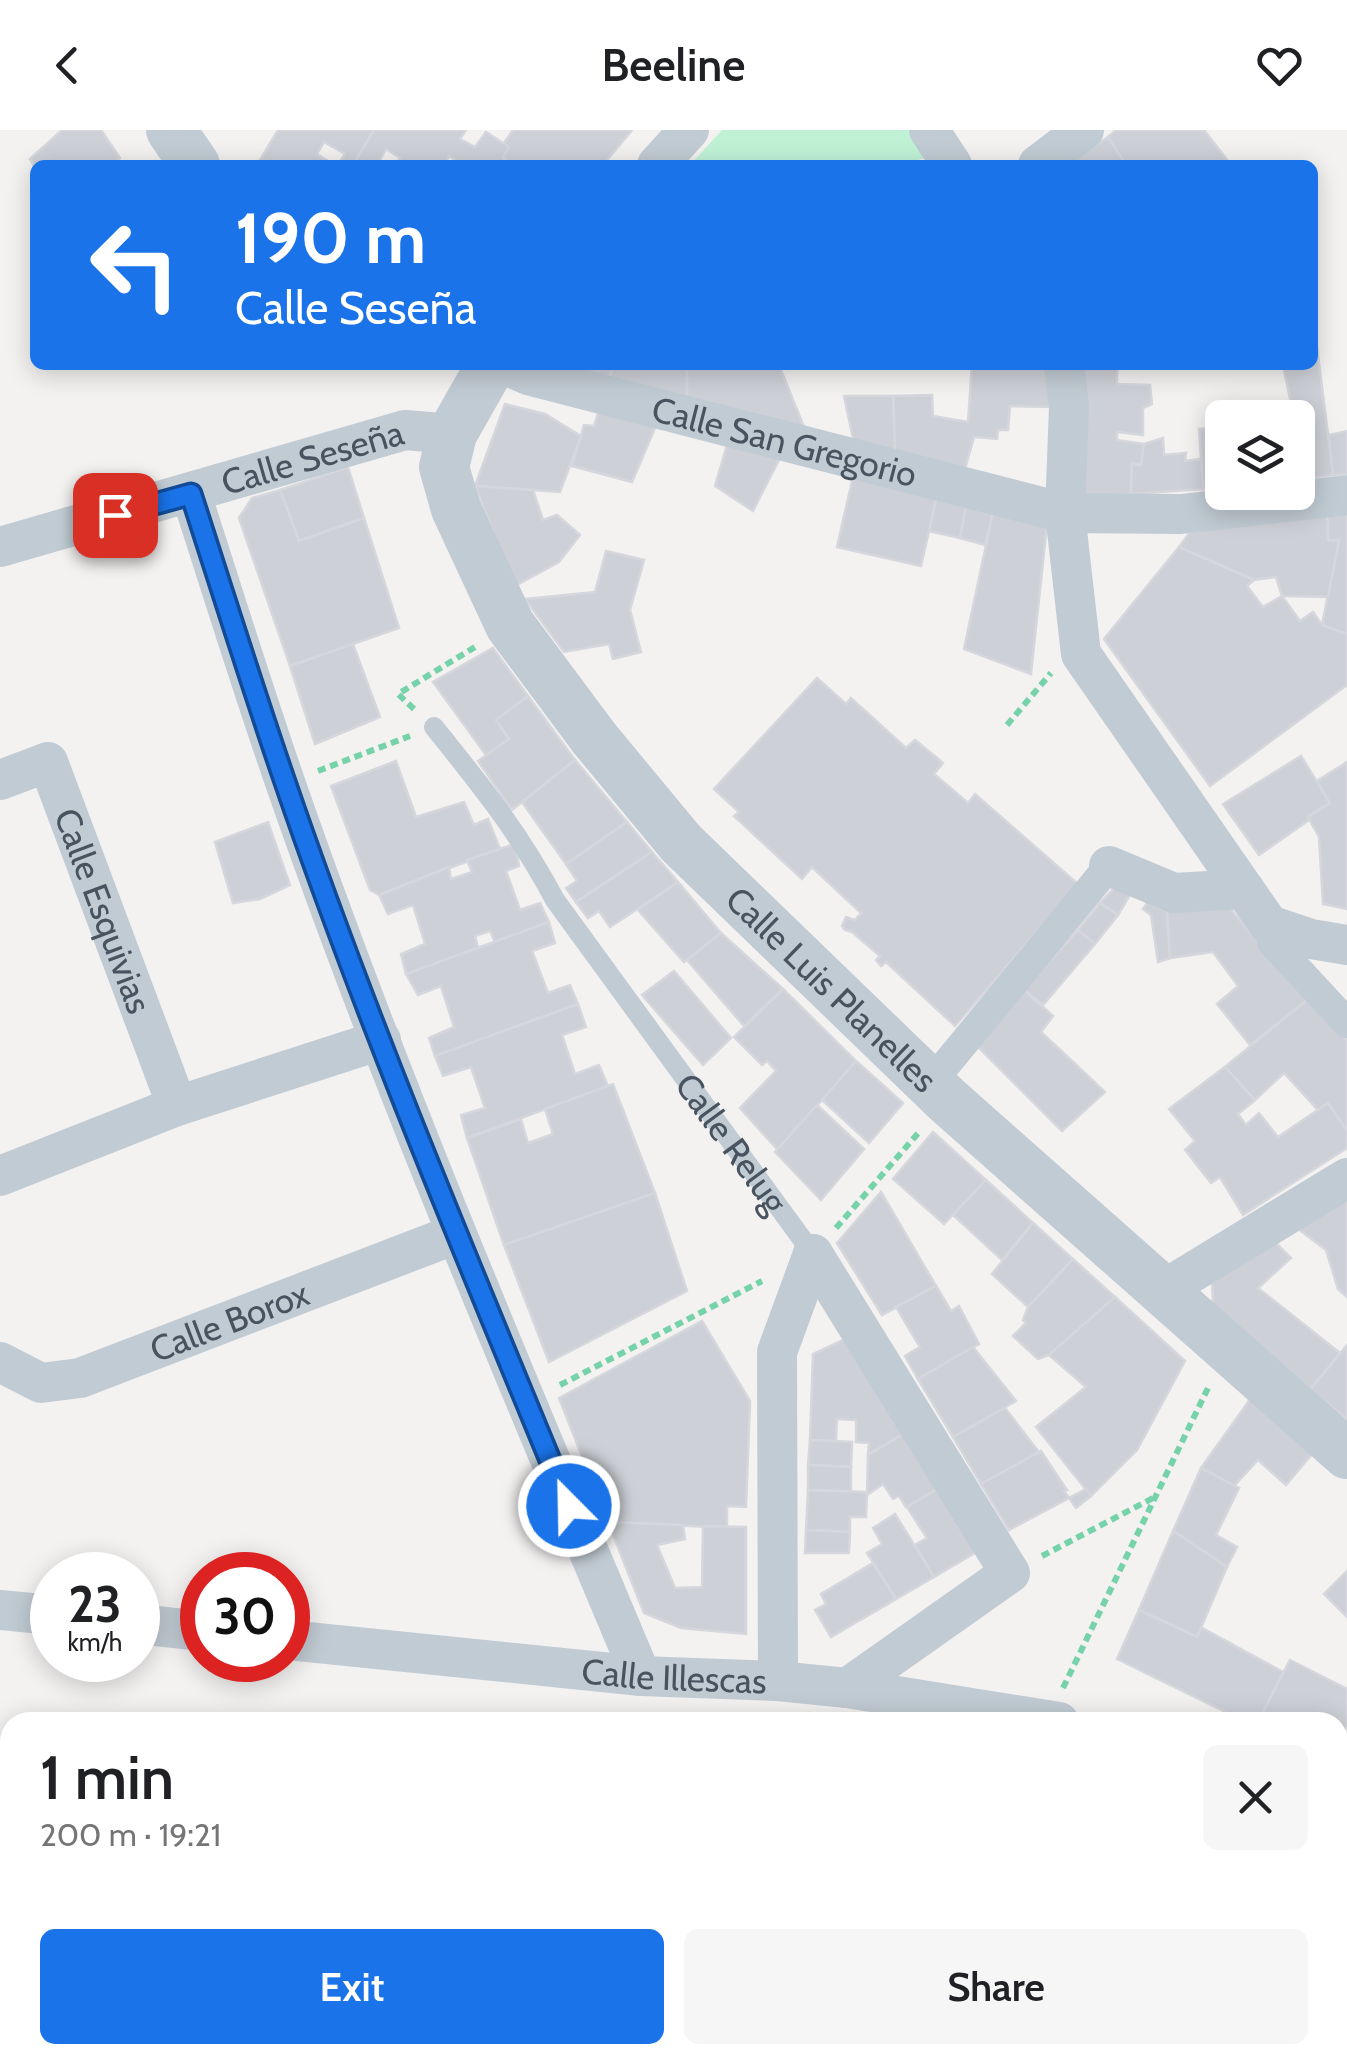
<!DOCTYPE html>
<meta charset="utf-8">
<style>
:root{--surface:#fff;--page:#f6f6f6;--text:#202124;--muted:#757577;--accent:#1a73e8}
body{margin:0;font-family:Cabin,sans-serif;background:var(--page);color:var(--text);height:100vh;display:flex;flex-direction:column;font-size:38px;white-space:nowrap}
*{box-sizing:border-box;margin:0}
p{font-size:32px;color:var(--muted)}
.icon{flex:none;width:55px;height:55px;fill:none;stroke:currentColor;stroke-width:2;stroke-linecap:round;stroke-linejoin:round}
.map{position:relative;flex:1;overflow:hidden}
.panel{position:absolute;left:0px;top:1582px;width:1348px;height:352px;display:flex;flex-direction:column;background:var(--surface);border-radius:30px 30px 0 0;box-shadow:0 5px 25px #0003}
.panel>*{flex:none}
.hud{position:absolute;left:30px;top:30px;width:1288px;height:210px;border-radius:15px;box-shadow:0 5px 25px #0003;background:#1a73e8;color:#fff;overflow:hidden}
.buttons{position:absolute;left:1205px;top:270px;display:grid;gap:20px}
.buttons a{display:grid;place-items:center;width:110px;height:110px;border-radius:15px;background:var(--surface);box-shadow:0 5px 25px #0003;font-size:50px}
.speed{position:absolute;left:30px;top:1422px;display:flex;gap:20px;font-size:50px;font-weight:700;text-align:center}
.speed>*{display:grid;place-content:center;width:130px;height:130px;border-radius:50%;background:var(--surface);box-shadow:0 5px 25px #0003;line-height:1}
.speed small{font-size:25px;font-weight:400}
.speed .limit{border:15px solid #d22;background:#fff;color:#111}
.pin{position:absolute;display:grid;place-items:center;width:85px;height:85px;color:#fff;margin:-42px;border-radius:20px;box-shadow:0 5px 15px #0006}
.me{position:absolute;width:110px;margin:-55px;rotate:337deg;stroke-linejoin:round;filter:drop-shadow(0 0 8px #0008)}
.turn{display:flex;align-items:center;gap:35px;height:210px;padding:0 40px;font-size:45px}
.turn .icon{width:130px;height:130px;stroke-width:2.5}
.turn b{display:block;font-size:70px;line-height:85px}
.round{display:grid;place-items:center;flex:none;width:105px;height:105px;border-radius:15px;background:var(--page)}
.head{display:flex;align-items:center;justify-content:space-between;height:170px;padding:0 40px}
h1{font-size:60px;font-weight:600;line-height:75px}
.action{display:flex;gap:20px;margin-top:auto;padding:20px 40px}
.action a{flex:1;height:115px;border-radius:15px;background:var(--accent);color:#fff;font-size:40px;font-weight:600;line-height:115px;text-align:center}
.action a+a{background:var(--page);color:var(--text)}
header{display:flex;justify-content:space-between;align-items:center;height:130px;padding:0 40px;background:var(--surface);font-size:45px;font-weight:600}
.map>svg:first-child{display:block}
.green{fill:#bff2d5}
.building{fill:#cdd0d6;stroke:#d5d7dd;stroke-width:2.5}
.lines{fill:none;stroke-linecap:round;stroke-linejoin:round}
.path{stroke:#75d2a9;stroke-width:6;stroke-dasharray:8 5;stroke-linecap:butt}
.service{stroke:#c1cbd3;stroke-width:20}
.pedestrian{stroke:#c1cbd3;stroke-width:30}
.minor{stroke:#c1cbd3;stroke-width:40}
.tertiary{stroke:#c1cbd3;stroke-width:50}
.route-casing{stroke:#114b97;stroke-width:25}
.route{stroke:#1a73e8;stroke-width:18}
.labels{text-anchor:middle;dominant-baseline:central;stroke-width:8;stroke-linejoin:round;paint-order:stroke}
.street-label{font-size:35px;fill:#485360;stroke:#fff}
</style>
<header><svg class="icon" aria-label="back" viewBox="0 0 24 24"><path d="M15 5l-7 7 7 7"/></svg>Beeline<svg class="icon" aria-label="heart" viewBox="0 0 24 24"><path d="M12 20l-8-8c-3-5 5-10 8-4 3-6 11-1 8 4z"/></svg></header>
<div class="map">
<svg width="1347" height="1933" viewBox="0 0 1347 1933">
<rect width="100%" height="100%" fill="#f4f1f1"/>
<path class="green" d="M722,0H908L926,28L895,35H690Z"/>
<g class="building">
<path d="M62,0H101L120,28L110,35H35V38L30,29Z"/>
<path d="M278,0H374L353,35H338L345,24L324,12L317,24L334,35H257Z"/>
<path d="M374,0H466L460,9L475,17L486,2L509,17L503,28L512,35H464L449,26L444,35H396L400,28L386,19L377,35H353Z"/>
<path d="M513,0H632L603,35H512L503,28L509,17L504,13Z"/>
<path d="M1116,0H1204L1231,35H1126L1108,7Z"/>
<path d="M1108,7L1126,35H1068Z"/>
<path d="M1317,217L1333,345L1298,349V288H1294L1283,235H1312V218Z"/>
<path d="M552,235H613L608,252Z"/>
<path d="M613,235H687V271L608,252Z"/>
<path d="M687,235H779L804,297L687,271Z"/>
<path d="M972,235H1051L1052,277L1010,276L1008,300H998L997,309L974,307L965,339L895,321L893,266L932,265L933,286L968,292Z"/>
<path d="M1083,235H1117V254L1150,255L1152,274L1143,278V305L1117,302V310L1144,314L1141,335L1132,334L1131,364L1086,367L1080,361Z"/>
<path d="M844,266H893L895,321L854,313Z"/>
<path d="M602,271L661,284L632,352L572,336L584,295L594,296Z"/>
<path d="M505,274L545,284L581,306L560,362L475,356Z"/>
<path d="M1222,297V357L1203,359L1199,299Z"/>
<path d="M1347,301V344L1333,345L1329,305Z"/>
<path d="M730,305L785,318L753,381L715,356Z"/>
<path d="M1163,308L1164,325L1186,323L1185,331L1201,329L1203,359L1131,364L1132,334L1141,335L1144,314Z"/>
<path d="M348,337L364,388L299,411L280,360Z"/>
<path d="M855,338L939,357L921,436L837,417Z"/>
<path d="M475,356L533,360L543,390L557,385L580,405L559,432L515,456Z"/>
<path d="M939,357L968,366L960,408L929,401Z"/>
<path d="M280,360L299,411L364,388L399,498L290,536L239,388L252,368Z"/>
<path d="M968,366L995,373L985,415L960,408Z"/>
<path d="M995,373L1048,385L1031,544L964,519Z"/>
<path d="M1347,377V504L1322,495L1339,410L1328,411L1327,379Z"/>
<path d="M1327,379L1328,411L1339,410L1328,467L1282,466L1276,447L1254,450L1179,417L1200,389Z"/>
<path d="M1179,417L1254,450L1247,456L1263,477L1282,466L1300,491L1313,482L1322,495L1347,504V555L1210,656L1104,509Z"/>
<path d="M606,421L644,430L630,480L641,522L613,529L609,514L564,522L525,469L595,462Z"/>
<path d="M353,514L380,587L315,614L290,536Z"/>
<path d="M493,518L528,566L496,590L509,609L486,625L433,552Z"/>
<path d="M817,548L846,574L851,568L906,618L915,610L943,633L934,644L968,673L975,664L1078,754L955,896L886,832L881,836L876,830L880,826L852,802L845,800L842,796L846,787L855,790L861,783L812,737L802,749L734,686L739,682L714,659Z"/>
<path d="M528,566L575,630L512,680L478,631L509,609L496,590Z"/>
<path d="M1301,626L1330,673L1309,685V690L1259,725L1223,674Z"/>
<path d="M575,630L627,692L566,734L522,672Z"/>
<path d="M396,631L416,687L464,672L474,695L488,689L500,719L379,765L370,760L331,656Z"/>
<path d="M1347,632V779L1323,774L1319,707L1308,687L1330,673L1317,651Z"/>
<path d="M268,692L290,755L260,769L233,773L215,712Z"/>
<path d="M627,692L652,722L576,772L566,758L577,751L566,734Z"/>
<path d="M515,714L519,736L506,741L520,780L540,773L549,792L495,812L490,801L475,806L478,818L406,844L401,824L425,814L413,775L388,784L379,765L449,737L451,749L472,742L467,730Z"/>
<path d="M652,722L678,752L610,797L599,781L588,788L576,772Z"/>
<path d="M678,752L721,803L684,832L638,780Z"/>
<path d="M1116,756L1131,763L1118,785L1100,773Z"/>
<path d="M1100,773L1118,785L1095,814L1078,800Z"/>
<path d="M1147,773L1167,781L1170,828L1158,832L1151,785L1143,779Z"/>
<path d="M1229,777L1307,870L1250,915L1217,874L1238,856L1213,822L1170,828L1167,781Z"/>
<path d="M549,792L555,813L532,821L548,863L570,855L578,874L435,926L429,908L454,897L441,856L418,865L406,844Z"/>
<path d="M1078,800L1095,814L1043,875L1024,860Z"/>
<path d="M721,803L783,859L744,896L687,830Z"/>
<path d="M674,841L731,908L703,935L642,865Z"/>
<path d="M783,859L856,931L778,1020L740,978L776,941L767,931L762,935L734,907Z"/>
<path d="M1024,860L1053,886L1041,902L1105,962L1062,1001L975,914Z"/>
<path d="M1307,870L1347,910V1001L1328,973L1318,980L1284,943L1255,970L1225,937Z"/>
<path d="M578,874L586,897L562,905L575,944L599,935L608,956L467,1008L461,985L485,978L471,937L443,946L435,926Z"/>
<path d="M856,931L903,973L869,1013L822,970Z"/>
<path d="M1225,937L1255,970L1238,984L1246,995L1259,983L1278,1007L1328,973L1347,1001V1018L1243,1085L1220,1047L1211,1053L1185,1020L1195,1011L1169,979Z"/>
<path d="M613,954L655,1063L504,1115L467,1008L521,989L528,1013L553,1004L545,979Z"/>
<path d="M817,975L864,1019L821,1070L775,1022Z"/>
<path d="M933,1002L986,1050L944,1094L893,1049Z"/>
<path d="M986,1050L1033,1093L1002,1130L953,1085Z"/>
<path d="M1347,1059V1167L1338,1159L1326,1120L1293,1095Z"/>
<path d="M881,1062L936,1156L882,1185L837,1113Z"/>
<path d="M655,1063L687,1161L549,1232L504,1115Z"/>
<path d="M1033,1093L1073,1129L1028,1177L992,1144Z"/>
<path d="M1268,1105L1291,1128L1258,1158L1340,1223L1310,1260L1213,1176L1212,1151Z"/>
<path d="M1073,1129L1115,1167L1049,1225L1038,1229L1013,1206L1026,1193L1023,1190L1028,1177Z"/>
<path d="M936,1156L951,1181L959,1176L979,1214L918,1249L905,1226L920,1217L896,1177Z"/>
<path d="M1115,1167L1185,1231L1137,1320L1091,1366L1036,1297L1086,1257L1049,1225Z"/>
<path d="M702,1191L750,1271L746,1377L727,1376V1398L608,1392L559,1268Z"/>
<path d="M847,1208L905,1303L868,1325L869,1313L856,1312V1290L837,1289L836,1311L810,1310L813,1224Z"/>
<path d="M1347,1215V1289L1310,1260Z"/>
<path d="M973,1217L1016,1271L953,1307L918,1249Z"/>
<path d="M1256,1261L1318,1317L1286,1355L1258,1330L1234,1356L1201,1338Z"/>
<path d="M1005,1278L1039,1322L981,1354L953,1307Z"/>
<path d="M905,1303L939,1358L906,1377L899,1366L893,1369L883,1354L867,1365L868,1325Z"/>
<path d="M810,1310L852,1312L851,1337L808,1335Z"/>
<path d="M1041,1321L1067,1360L1064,1361L1069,1368L1009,1400L981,1354Z"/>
<path d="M808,1335L851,1337V1362L808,1360Z"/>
<path d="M1201,1338L1239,1358L1216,1405L1237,1417L1227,1437L1173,1401Z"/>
<path d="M939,1358L978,1421L934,1447L915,1415L927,1408L907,1377Z"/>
<path d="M1086,1359L1091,1366L1076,1378L1069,1368Z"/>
<path d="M808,1360L867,1362L866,1387H850V1402L806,1400Z"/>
<path d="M895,1384L934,1447L896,1469L867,1423L882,1414L873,1398Z"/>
<path d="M608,1392L683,1395L685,1409L657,1415L675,1458L702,1457L703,1396L746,1397V1504L681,1498L644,1483Z"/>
<path d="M806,1400L850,1402L849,1423H805Z"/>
<path d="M1173,1401L1227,1437L1197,1507L1139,1480Z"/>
<path d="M873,1433L896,1469L831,1507L815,1480L826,1474L821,1464Z"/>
<path d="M1347,1441V1487L1324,1464Z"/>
<path d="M1139,1480L1197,1507L1202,1498L1283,1542L1258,1592H1246L1117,1529Z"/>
<path d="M1290,1530L1347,1559V1594L1338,1612V1592H1258Z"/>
<path d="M427,1925H484L475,1933H434Z"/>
</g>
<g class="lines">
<g class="path">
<path d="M414,579L398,564L475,517"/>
<path d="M1007,595L1051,543"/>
<path d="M318,641L410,606"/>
<path d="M836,1098L920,1001"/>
<path d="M560,1255L762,1151"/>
<path d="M1042,1426L1155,1367"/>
<path d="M1063,1558L1208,1258"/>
</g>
<path class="service" id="s1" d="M434,597C480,654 521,705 555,770L813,1124"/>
<g class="pedestrian">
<path d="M1298,817L1272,812L1347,893"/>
<path d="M930,954L1109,736"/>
</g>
<g class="minor">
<path d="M929,0L952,35"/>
<path d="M657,35L689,0"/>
<path d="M1038,35L1084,0"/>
<path id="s2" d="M505,235L531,246L1065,383L1181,384L1347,365"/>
<path d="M1064,235L1069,277L1065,383L1081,524L1269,795L1311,809L1347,815"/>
<path d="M191,364C222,460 252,557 285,652C390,955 517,1250 641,1546"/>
<path id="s3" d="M0,417L405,300L452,304"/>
<path id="s4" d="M0,650L48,632L177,976L381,910"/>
<path d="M1109,736L1174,763L1244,759"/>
<path d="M0,1046L177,976"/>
<path d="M813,1124L1010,1443L847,1558"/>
<path d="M1165,1159L1347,1048"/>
<path id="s5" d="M0,1232L41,1253L80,1248L456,1104"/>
<path d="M0,1480L52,1485"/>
<path d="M138,1494L202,1501"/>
<path id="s6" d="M288,1510L641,1546L778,1551L847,1558L1059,1592"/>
<path d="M778,1551L777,1222L813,1124"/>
<path d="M1338,1700L1347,1704"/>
<path d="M1338,1757L1347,1763"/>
<path d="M0,1771L10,1772"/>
<path d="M1338,1914L1347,1920"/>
<path d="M1046,1925L1064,1933"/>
<path d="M542,1933L545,1925"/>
<path d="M952,1933L959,1925"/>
</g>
<g class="tertiary">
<path d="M171,0L195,35"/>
<path id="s7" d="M491,235L452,304L444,337L456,379L510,495L594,608L681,713L947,970L1347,1324"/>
</g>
</g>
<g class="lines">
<defs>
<path id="route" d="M115,385L191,364C222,460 252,556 285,652C369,897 470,1136 569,1376"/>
</defs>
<use href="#route" class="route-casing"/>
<use href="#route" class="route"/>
</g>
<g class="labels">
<g class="street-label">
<text stroke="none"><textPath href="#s2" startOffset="290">Calle San Gregorio</textPath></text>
<text stroke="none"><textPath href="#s3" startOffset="325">Calle Seseña</textPath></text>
<text stroke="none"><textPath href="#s4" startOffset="210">Calle Esquivias</textPath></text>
<text stroke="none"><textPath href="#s7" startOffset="772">Calle Luis Planelles</textPath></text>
<text stroke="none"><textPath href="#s1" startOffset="512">Calle Relug</textPath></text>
<text stroke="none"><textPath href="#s5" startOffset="245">Calle Borox</textPath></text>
<text stroke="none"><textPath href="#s6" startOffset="388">Calle Illescas</textPath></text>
</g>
</g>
</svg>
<div class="buttons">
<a><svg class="icon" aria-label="layers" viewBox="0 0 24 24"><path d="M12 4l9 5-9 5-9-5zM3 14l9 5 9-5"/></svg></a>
</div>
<div class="speed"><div>23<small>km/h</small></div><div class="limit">30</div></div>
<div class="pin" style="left:115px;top:385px;background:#d93025"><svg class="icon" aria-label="arrive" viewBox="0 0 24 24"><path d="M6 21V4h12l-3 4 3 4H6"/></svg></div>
<svg class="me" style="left:569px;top:1376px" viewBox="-20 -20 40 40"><circle r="17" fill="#1a73e8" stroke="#fff" stroke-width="3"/><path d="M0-11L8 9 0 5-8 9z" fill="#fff"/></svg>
<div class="hud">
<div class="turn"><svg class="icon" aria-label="left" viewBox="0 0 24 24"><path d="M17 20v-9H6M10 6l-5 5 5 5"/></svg><div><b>190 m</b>Calle Seseña</div></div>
</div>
<section class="panel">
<div class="head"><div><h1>1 min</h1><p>200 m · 19:21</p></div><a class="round"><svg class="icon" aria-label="close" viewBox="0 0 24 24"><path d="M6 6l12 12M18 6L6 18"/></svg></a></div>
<div class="action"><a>Exit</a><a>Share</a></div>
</section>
</div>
